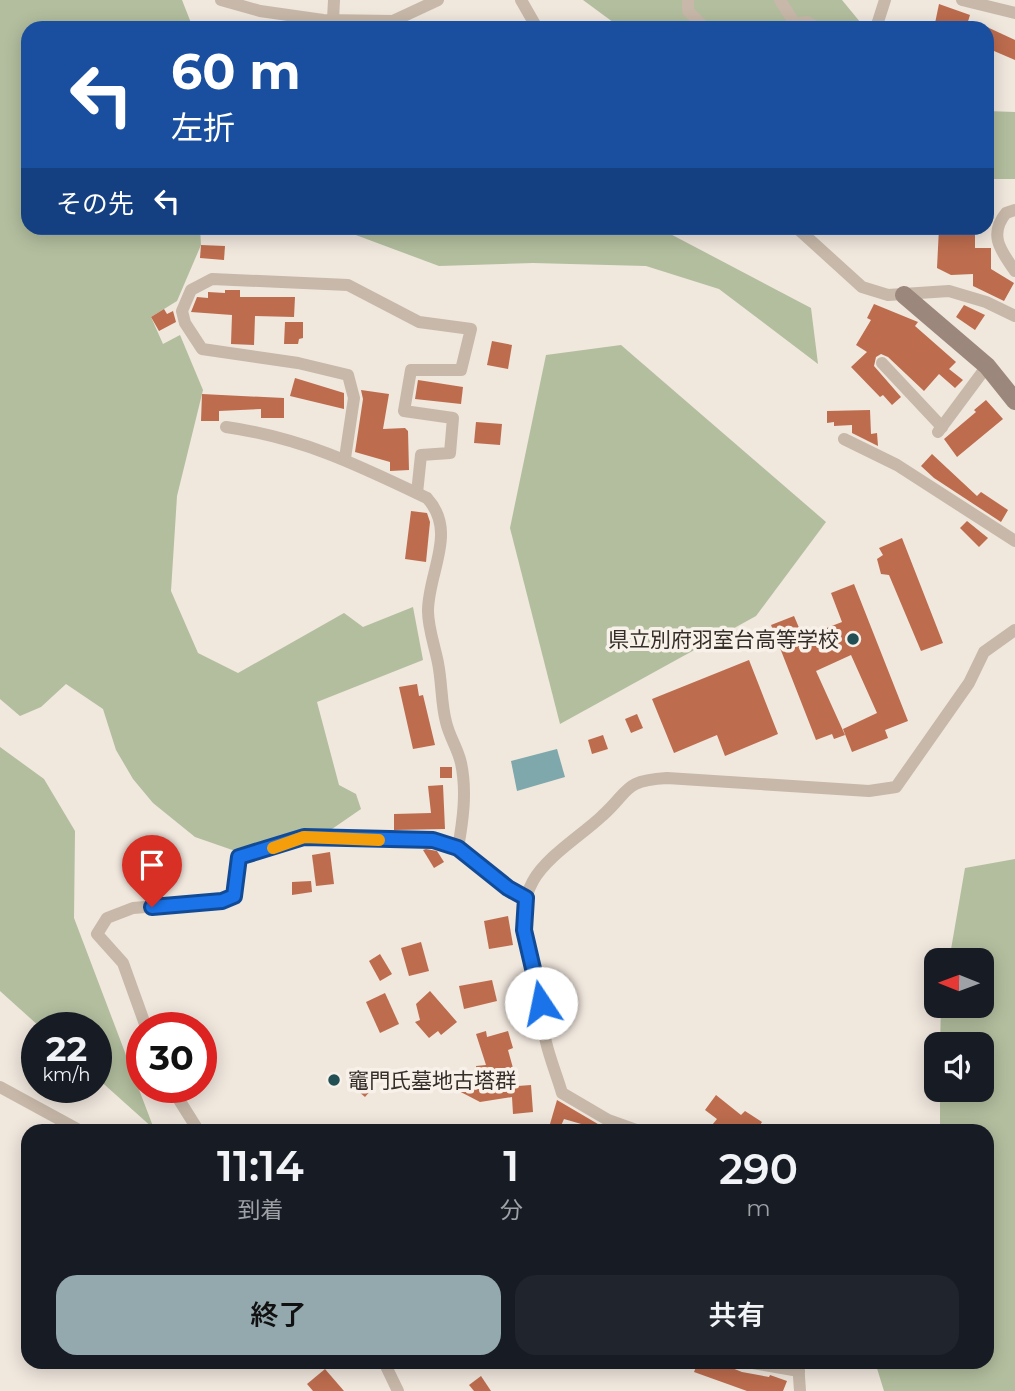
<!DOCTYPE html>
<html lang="ja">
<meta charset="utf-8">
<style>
:root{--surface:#171b24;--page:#20242c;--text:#f1f3f6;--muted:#9ea1a6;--accent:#93a9ad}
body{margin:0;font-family:Montserrat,"Noto Sans JP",sans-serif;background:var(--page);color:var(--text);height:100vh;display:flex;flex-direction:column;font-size:26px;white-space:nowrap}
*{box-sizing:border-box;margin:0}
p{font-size:23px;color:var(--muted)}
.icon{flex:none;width:38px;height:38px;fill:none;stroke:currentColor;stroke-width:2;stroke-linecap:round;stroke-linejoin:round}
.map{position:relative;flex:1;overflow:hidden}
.sheet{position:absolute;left:21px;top:1124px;width:973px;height:245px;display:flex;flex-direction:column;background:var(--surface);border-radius:21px;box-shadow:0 4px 18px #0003}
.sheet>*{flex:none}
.banner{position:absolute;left:21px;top:21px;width:973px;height:214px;border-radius:21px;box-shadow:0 4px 18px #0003;background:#1a4fa0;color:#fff;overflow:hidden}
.needle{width:46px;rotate:271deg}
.controls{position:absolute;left:924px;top:948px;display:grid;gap:14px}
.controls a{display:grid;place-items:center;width:70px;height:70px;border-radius:14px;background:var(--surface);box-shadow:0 4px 18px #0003;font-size:35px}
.speed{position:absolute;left:21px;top:1012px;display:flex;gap:14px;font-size:35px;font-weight:700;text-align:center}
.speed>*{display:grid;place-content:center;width:91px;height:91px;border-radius:50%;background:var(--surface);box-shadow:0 4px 18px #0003;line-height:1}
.speed small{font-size:18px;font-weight:400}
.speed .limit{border:10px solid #d22;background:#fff;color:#111}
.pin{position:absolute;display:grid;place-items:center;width:60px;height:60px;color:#fff;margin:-72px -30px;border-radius:50% 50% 50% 0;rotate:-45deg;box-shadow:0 0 7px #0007}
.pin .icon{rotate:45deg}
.me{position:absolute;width:77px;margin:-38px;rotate:349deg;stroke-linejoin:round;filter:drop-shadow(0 0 5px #0008)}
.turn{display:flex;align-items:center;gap:24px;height:147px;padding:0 35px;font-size:32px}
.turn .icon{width:91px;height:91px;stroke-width:2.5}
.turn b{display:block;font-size:49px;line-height:60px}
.then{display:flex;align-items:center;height:66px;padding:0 35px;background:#0003;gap:14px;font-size:26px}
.eta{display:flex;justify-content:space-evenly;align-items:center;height:119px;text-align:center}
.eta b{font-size:42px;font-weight:600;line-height:49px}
.action{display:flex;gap:14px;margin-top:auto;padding:14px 35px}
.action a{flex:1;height:80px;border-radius:21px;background:var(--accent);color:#111;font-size:28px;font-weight:600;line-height:80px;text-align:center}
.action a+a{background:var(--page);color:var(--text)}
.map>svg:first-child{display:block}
.green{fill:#b2be9e}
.water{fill:#7ea8ab}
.building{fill:#bd6c4e}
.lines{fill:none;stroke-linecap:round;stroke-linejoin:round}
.street{stroke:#c7b8a9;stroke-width:12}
.secondary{stroke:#9b877b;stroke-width:18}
.route-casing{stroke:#114b97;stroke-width:18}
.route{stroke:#1a73e8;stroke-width:12}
.slow{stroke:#f59e0b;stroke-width:12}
.poi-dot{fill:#214f53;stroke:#f8f1e9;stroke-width:2.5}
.labels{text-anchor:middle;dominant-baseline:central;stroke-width:7;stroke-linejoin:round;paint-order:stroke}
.poi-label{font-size:21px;fill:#352d29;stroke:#f8f1e9;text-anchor:end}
</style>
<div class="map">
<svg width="1015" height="1391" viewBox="0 0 1015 1391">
<rect width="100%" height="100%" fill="#f0e7dd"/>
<g class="green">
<path d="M0,0H182L193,28H28V228H200L201,245L177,301L151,317L163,344L180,335L203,390L177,496L171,591L198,653L238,673L344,613L363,627L413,607L423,660L317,702L339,785L356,794L361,809L332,829L288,836L241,853L195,837L153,803L133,779L116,750L103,709L66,684L41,707L20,716L0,699Z"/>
<path d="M583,0H842L865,28H621Z"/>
<path d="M987,111L1015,112V179H987Z"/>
<path d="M337,228H659L811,308L818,364L719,289L646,266L533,263L439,266Z"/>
<path d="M621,345L826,522L756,616L560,724L510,528L546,355Z"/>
<path d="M0,747L44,779L75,831L74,918L154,1129L96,1077V1027H40L0,991Z"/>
<path d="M1015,859V1391H884L875,1362H987V1130H940V1090H982V1045H940L941,1006H982V961H949L965,868Z"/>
</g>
<path class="water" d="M557,749L565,777L517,791L511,761Z"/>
<g class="building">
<path d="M939,4L970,15L966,28H934Z"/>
<path d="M987,27L1015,40V60L987,48Z"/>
<path d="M939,228L975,229V248H991V269L1014,283L1004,301L973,286V274L951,275L937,268Z"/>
<path d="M201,245L225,246L224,260L200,258Z"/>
<path d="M225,290H240V297H295L294,317L255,316L254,345L231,344L232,315L191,312L197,297L208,298V292L225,293Z"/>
<path d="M874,304L918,322L915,326L956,362L949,369L963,380L955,388L939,374L924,391L888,357L881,354L876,357L874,366L901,397L892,405L883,395L880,397L851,367L867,352L856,345L871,320L867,318Z"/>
<path d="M964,305L985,315L975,330L956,317Z"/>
<path d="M164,309L167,314L173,311L176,322L159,331L151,317Z"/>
<path d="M285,322H303V338L299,339L298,344H284Z"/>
<path d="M492,341L512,345L508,369L487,365Z"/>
<path d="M295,378L344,393V409L290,396Z"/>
<path d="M418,380L463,387L461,404L415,399Z"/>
<path d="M361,390L389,394L383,429L405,428L408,431L409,470L390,471V462L355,452L363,399Z"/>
<path d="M202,394L284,398V418H261V409L219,411V421H201Z"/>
<path d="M986,400L1003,419L957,457L944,439L976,412L974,410Z"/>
<path d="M870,410L871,434L877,433L878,446L852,433V425L834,426V422L827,423V411Z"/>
<path d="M476,422L502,424L500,445L474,443Z"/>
<path d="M932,454L977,496L981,492L1008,510L1001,522L934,478L921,466Z"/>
<path d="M411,511L427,513L430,522L426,562L405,559Z"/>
<path d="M967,521L988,538L979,547L960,528Z"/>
<path d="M902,538L943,643L921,651L889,575L881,574L877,559L883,555L879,548Z"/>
<path d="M854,584L908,721L885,730L888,738L852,752L843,729L877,713L851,655L816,671L845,735L834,739L832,734L816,740L771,625L794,616L803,637L842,622L831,593Z"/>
<path d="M749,660L778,734L725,756L717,735L674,753L652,699Z"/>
<path d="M417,684L419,696L423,695L435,745L413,749L399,687Z"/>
<path d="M637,714L643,728L631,733L625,719Z"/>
<path d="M603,735L608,749L592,754L588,740Z"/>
<rect x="440" y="767" width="12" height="11"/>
<path d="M443,785L445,829L394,830V814L431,813L428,786Z"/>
<path d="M426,849L437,851L444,862L434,868L423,850Z"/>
<path d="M330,852L334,884L316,886L312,855Z"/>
<path d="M311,881L312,892L292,895V882Z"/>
<path d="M508,916L513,945L489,949L484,921Z"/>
<path d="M421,942L429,971L409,976L401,948Z"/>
<path d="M380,954L392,974L380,981L369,961Z"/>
<path d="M492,980L497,1001L464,1009L459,986Z"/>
<path d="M430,991L457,1022L441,1035L438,1031L429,1038L415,1022L420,1020L416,1004Z"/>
<path d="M385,993L399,1024L380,1033L366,1002Z"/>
<path d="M486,1031L487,1037L508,1031L513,1048L508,1050L518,1086L531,1085L533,1112L513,1114L512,1097L480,1102L455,1089L460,1079L478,1088L476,1066L486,1065L476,1034Z"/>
<path d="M360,1076L372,1089L365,1097L351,1085Z"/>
<path d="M716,1095L741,1115L745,1111L762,1122L757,1130H708L717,1119L705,1110Z"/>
<path d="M557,1100L603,1127L602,1130L564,1119L560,1128L550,1124Z"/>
<path d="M698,1362H717L742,1372L769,1377L770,1375L787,1381L783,1391H747L694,1372Z"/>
<path d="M325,1369L344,1391H313L307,1384Z"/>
<path d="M481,1376L491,1391H474L469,1385Z"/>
</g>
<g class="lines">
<g class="street">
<path d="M221,0L260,11L323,20L393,21L438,0"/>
<path d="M521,0L537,28"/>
<path d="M688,0V11L705,28"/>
<path d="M780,0L795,24"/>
<path d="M962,0L1015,13"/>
<path d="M333,20L334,0"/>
<path d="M794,28L795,24L807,22L817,28"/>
<path d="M876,28L885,0"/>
<path d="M1015,210L1006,213C988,235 1001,251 1015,271"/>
<path d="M797,228L862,287L888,295L949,291L986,302L1015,316"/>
<path d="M882,363L942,427"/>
<path d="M226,427C303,438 358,465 427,498C458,532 428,572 428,611C428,628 435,647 438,663C442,683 441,703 446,722C449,736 458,749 461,763C467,791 463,820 458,848"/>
<path d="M938,432L987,366"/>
<path d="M844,439L897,465L1015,541"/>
<path d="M345,458L354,398L348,375L298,363L202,349L185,323L182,311L191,290L212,279L348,285L419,322L471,329L461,370H411L404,411L453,418L450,453L421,455L417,493"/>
<path d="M146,1027L123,963L97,934L107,918L133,908L222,901L234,896L239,857L304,837L433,840L458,848L508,888L526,898"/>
<path d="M0,1087L79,1130"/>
<path d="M171,1087L198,1130"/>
<path d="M636,1130L608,1120L562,1093C557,1076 550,1059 546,1042C542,1023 541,1003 538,984C531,951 514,914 533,881C547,856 582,835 602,816C631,790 622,781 667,778L869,791L896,787L969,683L984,652L1015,630"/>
<path d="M384,1362L398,1391"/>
<path d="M747,1362L799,1371"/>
<path d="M798,1362L800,1391"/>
</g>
<path class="secondary" d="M904,295L987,366L1015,401"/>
</g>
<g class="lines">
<defs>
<path id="route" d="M152,907L222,901L234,896L239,857L304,837L433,840L458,848L508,888L526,898L524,930L541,1003"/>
</defs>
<use href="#route" class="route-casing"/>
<use href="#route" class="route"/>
<path class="slow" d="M273,848L304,837L379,840"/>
</g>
<g class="poi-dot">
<circle cx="853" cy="639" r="7"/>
<circle cx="334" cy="1080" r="7"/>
</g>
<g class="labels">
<g class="poi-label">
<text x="839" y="639">県立別府羽室台高等学校</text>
<text x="348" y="1080" text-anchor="start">竈門氏墓地古塔群</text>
</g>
</g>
</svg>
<div class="controls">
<a><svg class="needle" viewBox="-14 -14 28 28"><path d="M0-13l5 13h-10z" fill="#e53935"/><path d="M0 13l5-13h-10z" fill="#9ea1a6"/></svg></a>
<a><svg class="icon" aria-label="sound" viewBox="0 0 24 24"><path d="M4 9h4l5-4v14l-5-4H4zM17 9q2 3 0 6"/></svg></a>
</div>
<div class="speed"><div>22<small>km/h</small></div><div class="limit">30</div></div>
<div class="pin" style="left:152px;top:907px;background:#d93025"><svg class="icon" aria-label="arrive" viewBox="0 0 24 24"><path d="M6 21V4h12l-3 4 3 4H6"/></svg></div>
<svg class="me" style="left:541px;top:1003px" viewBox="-20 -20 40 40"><circle r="19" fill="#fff"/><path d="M0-13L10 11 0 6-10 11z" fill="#1a73e8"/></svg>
<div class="banner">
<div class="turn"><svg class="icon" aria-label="left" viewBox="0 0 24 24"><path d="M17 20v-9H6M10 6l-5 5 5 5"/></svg><div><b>60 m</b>左折</div></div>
<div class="then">その先<svg class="icon" aria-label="left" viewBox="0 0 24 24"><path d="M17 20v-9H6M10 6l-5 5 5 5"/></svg></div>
</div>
<section class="sheet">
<div class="eta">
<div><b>11:14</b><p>到着</p></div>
<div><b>1</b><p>分</p></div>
<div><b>290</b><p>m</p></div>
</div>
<div class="action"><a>終了</a><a>共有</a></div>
</section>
</div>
